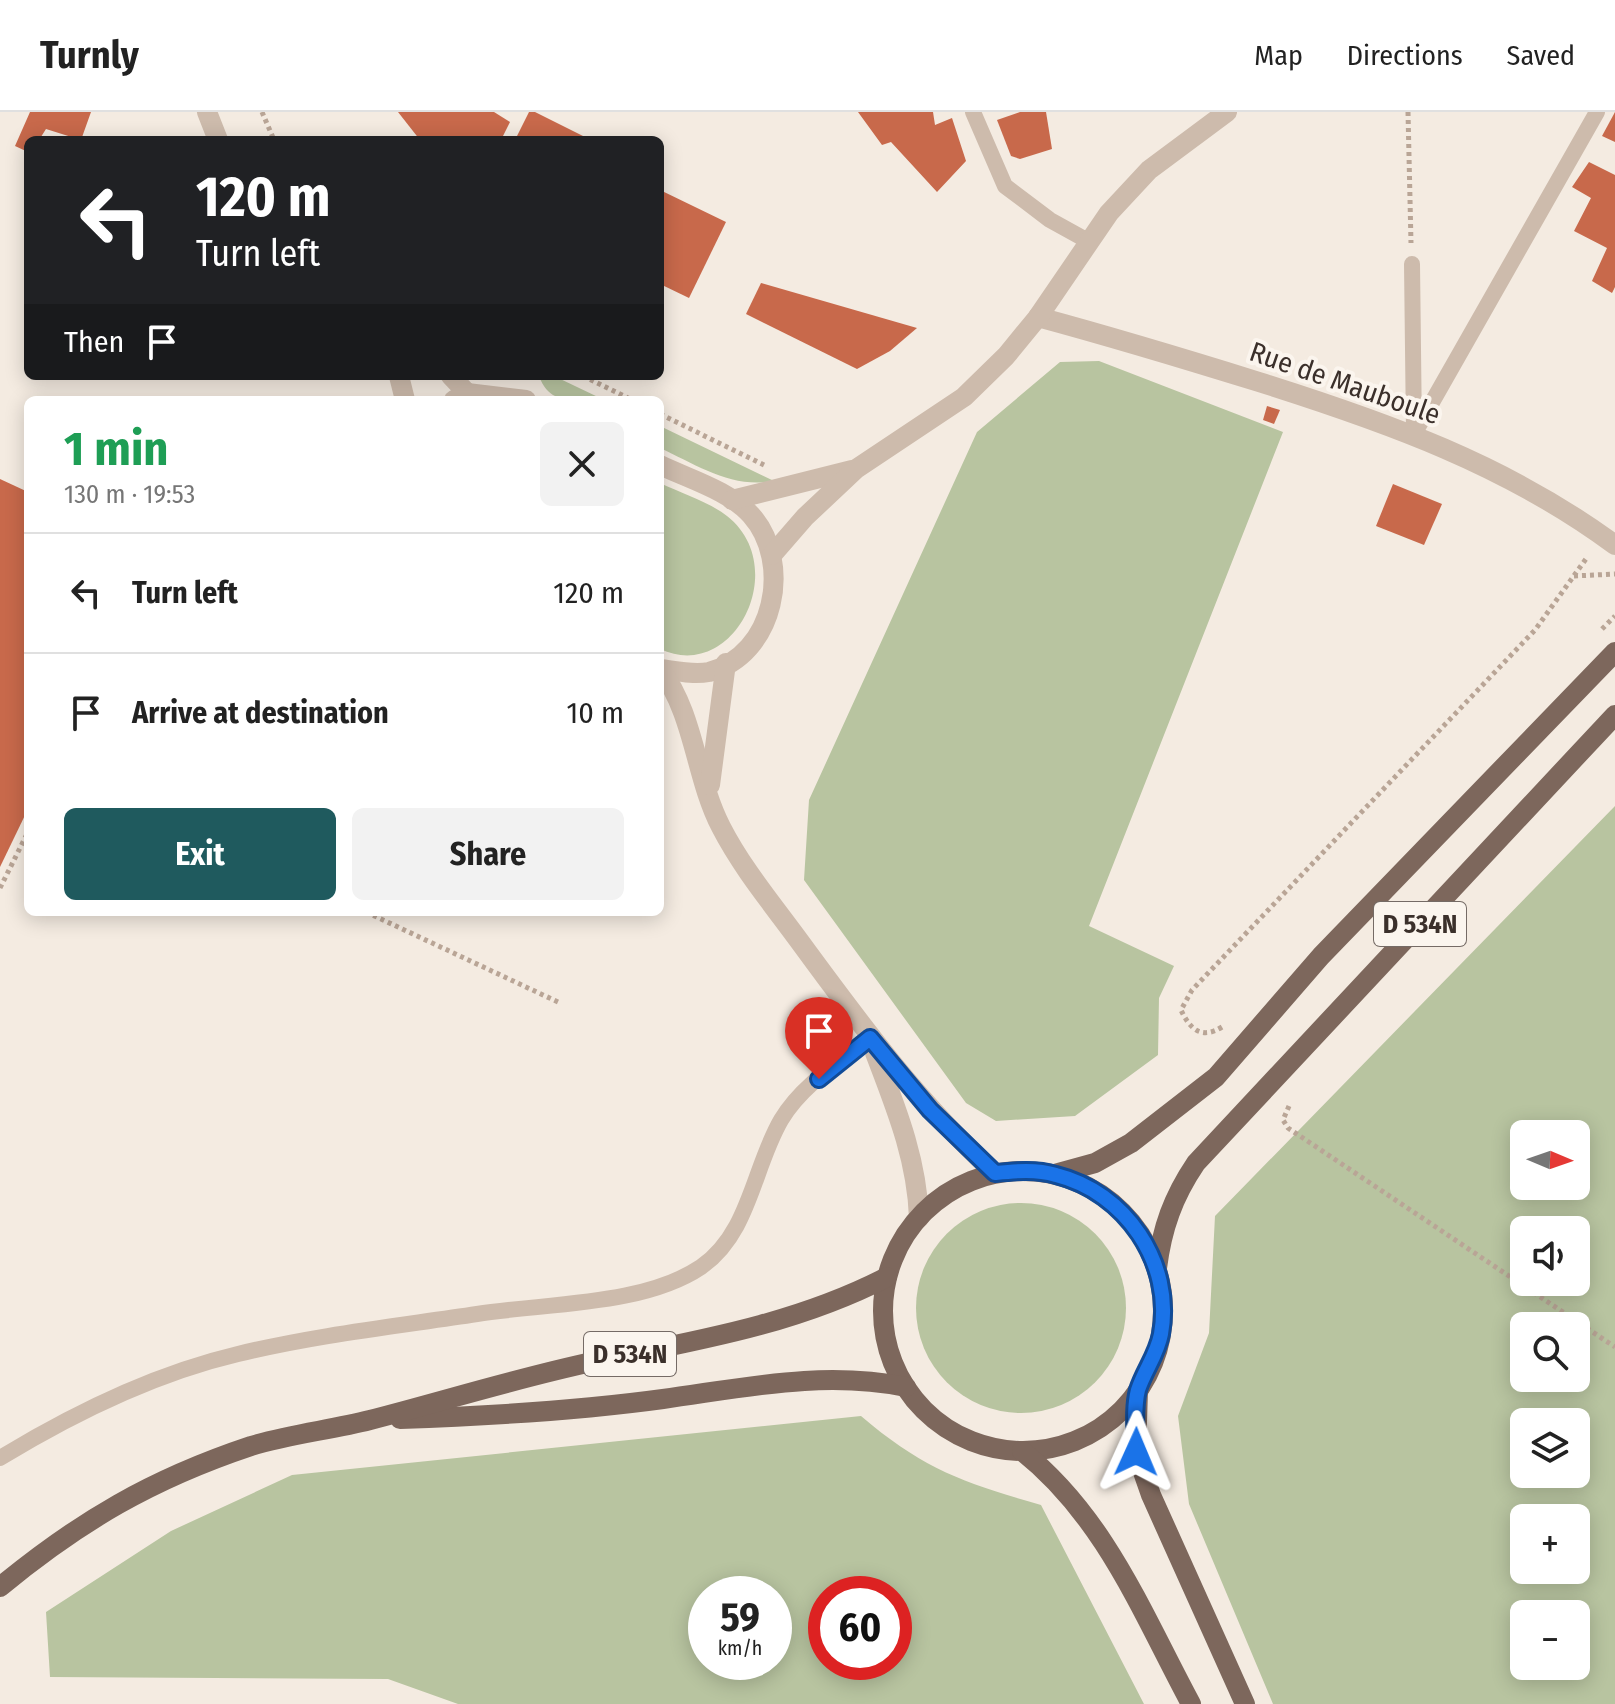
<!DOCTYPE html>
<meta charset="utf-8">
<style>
:root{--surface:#fff;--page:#f2f2f2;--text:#222;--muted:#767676;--line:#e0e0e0;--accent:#1f5a5e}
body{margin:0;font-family:"Fira Sans Condensed",sans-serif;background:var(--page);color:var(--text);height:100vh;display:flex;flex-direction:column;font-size:30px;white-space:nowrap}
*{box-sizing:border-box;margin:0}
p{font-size:26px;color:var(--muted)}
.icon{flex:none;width:44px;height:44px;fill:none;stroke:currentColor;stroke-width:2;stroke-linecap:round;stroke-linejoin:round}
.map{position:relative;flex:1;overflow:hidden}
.drawer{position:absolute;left:24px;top:284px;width:640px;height:520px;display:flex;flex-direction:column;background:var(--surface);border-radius:12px;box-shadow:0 4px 20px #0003}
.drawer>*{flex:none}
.hud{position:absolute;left:24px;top:24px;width:640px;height:244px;border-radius:12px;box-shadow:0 4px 20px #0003;background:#202124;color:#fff;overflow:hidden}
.needle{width:52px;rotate:92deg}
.controls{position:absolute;left:1510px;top:1008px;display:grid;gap:16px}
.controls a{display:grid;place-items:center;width:80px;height:80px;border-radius:12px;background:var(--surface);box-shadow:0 4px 20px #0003;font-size:40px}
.speed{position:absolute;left:688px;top:1464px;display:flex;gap:16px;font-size:40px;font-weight:700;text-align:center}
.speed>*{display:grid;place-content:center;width:104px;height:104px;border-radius:50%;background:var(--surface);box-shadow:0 4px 20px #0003;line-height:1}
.speed small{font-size:20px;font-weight:400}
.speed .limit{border:12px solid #d22;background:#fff;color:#111}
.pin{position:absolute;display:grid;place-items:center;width:68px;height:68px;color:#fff;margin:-82px -34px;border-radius:50% 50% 50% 0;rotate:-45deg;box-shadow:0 0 8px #0007}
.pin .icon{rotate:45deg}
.me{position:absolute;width:88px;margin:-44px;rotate:1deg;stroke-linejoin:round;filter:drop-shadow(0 0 6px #0008)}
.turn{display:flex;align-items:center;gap:28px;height:168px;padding:0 40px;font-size:36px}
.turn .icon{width:104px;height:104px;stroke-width:2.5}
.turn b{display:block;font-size:56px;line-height:68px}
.then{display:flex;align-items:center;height:76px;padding:0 40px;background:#0003;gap:16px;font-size:30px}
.round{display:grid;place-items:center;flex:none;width:84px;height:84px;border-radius:12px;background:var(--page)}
.head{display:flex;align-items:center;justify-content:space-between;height:136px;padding:0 40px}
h1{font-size:48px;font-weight:700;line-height:60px;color:#1e9e55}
.action{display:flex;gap:16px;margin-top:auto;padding:16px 40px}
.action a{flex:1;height:92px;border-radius:12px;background:var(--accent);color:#fff;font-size:32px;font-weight:700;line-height:92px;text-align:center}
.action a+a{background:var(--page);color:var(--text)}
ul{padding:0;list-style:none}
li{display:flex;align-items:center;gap:24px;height:120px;padding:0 40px;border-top:2px solid var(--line)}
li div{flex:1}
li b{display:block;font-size:30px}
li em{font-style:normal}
header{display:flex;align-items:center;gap:48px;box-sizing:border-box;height:112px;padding:0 40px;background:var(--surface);border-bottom:2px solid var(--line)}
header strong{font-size:38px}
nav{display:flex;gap:44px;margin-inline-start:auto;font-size:28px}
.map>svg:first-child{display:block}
.green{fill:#b8c4a0;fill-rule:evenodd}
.building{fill:#c8694b}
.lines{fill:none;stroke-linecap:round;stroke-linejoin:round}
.path{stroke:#b9a596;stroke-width:5;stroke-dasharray:4 4;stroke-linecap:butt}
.lane{stroke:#cdbbac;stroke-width:16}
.street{stroke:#cdbbac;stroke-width:20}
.primary{stroke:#7d675c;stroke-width:20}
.route-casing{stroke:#114b97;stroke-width:20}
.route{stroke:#1a73e8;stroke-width:14}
.labels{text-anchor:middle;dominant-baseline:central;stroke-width:8;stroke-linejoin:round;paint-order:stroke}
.shield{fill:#fbf5ee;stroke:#756b66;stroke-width:2}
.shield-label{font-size:26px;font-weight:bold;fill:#3b302b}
.street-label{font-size:28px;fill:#3b302b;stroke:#fbf5ee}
</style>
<header>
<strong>Turnly</strong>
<nav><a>Map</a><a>Directions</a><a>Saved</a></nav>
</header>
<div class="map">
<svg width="1615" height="1592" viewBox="0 0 1615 1592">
<rect width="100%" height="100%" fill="#f4ebe1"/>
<g class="green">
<path d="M1099,249L1283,320L1089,814L1174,854L1159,886L1158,943L1075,1004L996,1009L966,991L804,768L809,688L977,320L1060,250Z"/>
<path d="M539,264H554L598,285L596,288C571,288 549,292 539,264Z"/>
<path d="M660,314L774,369C732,377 697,353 660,336Z"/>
<path d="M660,371C681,381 709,390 727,404C792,455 734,572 660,537Z"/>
<path d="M1615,694V1592H1273L1189,1392L1178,1304L1209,1221L1215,1104ZM1524,1022H1576V1074H1524ZM1524,1118H1576V1170H1524ZM1524,1214H1576V1266H1524ZM1576,1310V1362H1524V1310ZM1524,1406H1576V1458H1524ZM1524,1502H1576V1554H1524Z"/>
<circle cx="1021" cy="1196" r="105"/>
<path d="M861,1304C923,1357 964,1371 1041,1393L1144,1592H458L388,1567L50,1565L46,1500L171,1419L292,1363ZM706,1482H774V1550H706ZM894,1482V1550H826V1482Z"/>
</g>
<g class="building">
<path d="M30,0H91L81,28L46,17L39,28H28V40L15,34Z"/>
<path d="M398,0H494L510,10L501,28H420Z"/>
<path d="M529,0H535L591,28H515Z"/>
<path d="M858,0H933L935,13L952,6L966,49L937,80L891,30L882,33Z"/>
<path d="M1020,0H1046L1052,37L1020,47L1011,44L997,8Z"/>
<path d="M1615,0V30L1602,24Z"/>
<path d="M1589,50L1615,63V175L1612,181L1592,169L1607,136L1574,119L1591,86L1572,75Z"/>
<path d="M660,78L726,110L689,186L660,172Z"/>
<path d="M761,171L917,216L890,239L857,257L746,202Z"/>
<path d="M1267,294L1280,298L1274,312L1263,308Z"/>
<path d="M0,367L28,380V697L0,755Z"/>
<path d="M1393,372L1442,392L1424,433L1376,414Z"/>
</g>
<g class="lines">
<g class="path">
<path d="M262,0L274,28"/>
<path d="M1408,0L1411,131"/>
<path d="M583,264L632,288"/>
<path d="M660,302L764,353"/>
<path d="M1574,464L1615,462"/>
<path d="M1602,517L1615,504"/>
<path d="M0,776L28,720"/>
<path d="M366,800L558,890"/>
<path d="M1222,915C1201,928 1190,917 1181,898L1192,878L1535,518L1588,444"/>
<path d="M1289,994L1283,1008L1288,1016L1615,1235"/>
</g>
<g class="lane">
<path d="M973,0L1005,74L1050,108L1088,129"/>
<path d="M1412,152L1414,321"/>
<path d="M1414,322L1597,0"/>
<path d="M0,1346C74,1301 153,1262 238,1242C316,1223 398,1214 477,1202C546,1191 643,1194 701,1155C750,1121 753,1056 781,1008C801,974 839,950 870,926"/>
</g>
<g class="street">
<path d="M207,0L218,28"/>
<path d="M1038,205C1112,225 1185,247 1259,270C1386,310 1507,353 1615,433"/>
<path d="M399,264L405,288"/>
<path d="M451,264L467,281"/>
<path d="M454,288L467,281L526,288"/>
<path d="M660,353C689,367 730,379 751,403C793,450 775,543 709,560C693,563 676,559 660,557"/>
<path d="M732,388L852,358"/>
<path d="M772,443L805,405L856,357L964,285L1006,244L1038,205L1109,101L1149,58L1227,0"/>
<path d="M660,557C695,603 695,665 721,715C742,756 773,793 800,830C860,912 920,993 995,1061"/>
<path d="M710,673L726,551"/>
<path d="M875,941C896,996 917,1047 919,1106"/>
</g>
<g class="primary">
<circle cx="1023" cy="1199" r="140"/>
<path d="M1055,1062L1095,1051L1131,1031L1216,965L1321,844L1615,540"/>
<path d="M1157,1156C1162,1116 1173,1085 1196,1051L1615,603"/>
<path d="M1138,1279L1136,1340L1151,1383L1245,1592"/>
<path d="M400,1307C488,1304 575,1299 663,1287C744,1276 823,1258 906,1275"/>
<path d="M1022,1339C1105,1405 1142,1501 1191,1592"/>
<path d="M0,1475C80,1409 152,1367 251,1334C290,1322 331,1318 370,1308C444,1289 517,1266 592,1250C694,1229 794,1213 887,1165"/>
</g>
</g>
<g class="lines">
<defs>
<path id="route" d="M819,967L870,926L930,998L995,1061C1016,1059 1036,1057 1056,1063C1125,1080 1174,1151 1161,1222C1157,1243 1144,1259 1138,1278C1133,1297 1136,1321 1136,1340"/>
</defs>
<use href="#route" class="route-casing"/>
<use href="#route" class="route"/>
</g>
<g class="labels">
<g class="shield">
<rect x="1374" y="790" width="92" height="44" rx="6"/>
<rect x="584" y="1220" width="92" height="44" rx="6"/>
</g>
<g class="shield-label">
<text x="1420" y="812">D 534N</text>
<text x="630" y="1242">D 534N</text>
</g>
<g class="street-label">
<text transform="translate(1345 271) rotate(19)">Rue de Mauboule</text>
</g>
</g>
</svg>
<div class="controls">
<a><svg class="needle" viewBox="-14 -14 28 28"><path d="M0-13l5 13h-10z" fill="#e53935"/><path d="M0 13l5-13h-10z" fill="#767676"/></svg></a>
<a><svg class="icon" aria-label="sound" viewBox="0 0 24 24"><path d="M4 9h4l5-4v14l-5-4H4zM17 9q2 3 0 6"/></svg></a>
<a><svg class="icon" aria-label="search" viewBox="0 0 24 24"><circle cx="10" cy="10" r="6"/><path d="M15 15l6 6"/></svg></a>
<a><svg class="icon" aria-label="layers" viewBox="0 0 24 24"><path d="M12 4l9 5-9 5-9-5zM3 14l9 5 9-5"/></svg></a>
<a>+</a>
<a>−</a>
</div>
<div class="speed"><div>59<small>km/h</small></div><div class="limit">60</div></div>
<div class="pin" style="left:819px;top:967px;background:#d93025"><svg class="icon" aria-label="arrive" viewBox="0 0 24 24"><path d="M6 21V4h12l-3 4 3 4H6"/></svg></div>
<svg class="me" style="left:1136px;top:1340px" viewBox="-20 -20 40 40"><path d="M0-17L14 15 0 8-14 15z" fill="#1a73e8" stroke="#fff" stroke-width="4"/></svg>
<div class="hud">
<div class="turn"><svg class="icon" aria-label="left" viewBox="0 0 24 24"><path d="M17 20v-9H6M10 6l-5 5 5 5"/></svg><div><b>120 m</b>Turn left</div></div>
<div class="then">Then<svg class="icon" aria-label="arrive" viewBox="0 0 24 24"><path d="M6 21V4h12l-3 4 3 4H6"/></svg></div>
</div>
<section class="drawer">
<div class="head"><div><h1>1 min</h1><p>130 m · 19:53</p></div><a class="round"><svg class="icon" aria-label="close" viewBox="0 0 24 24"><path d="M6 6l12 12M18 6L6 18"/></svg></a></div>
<ul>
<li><svg class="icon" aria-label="left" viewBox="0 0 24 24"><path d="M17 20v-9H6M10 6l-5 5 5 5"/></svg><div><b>Turn left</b></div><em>120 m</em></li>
<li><svg class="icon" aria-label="arrive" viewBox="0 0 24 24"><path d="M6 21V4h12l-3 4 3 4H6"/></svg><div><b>Arrive at destination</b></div><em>10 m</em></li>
</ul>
<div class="action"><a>Exit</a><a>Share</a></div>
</section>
</div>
